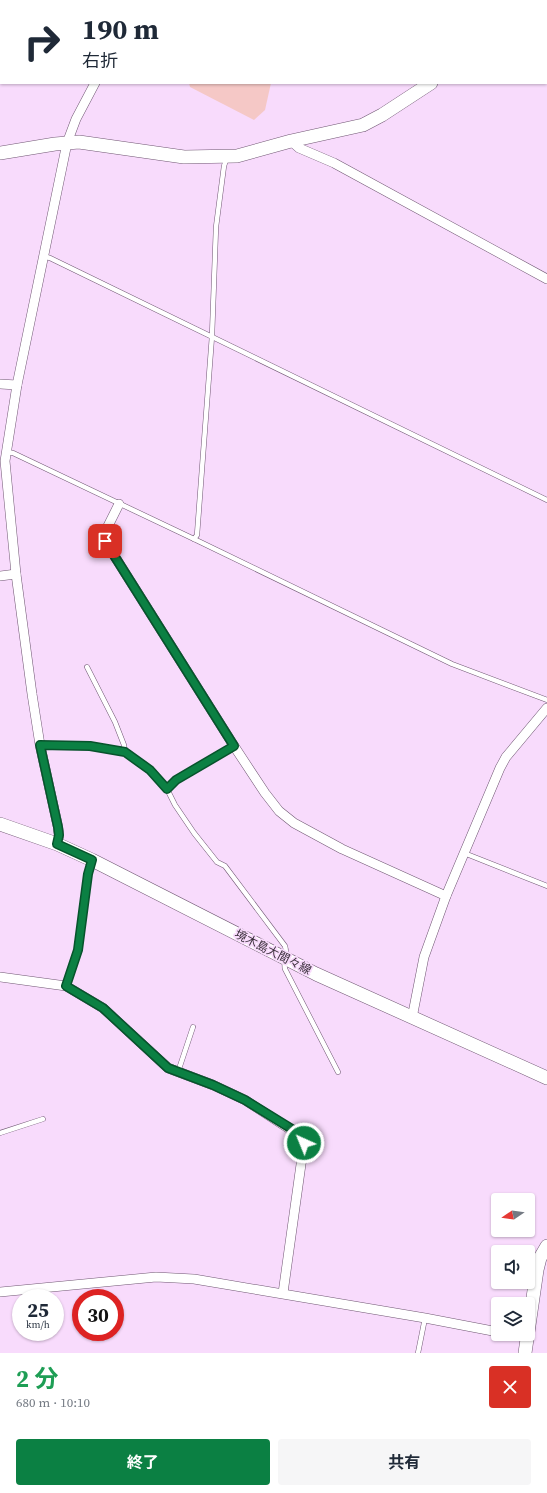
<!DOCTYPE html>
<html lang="ja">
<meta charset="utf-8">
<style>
:root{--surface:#fff;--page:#f6f6f7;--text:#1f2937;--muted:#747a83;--accent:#0b8043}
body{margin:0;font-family:"Source Serif 4","Noto Sans JP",serif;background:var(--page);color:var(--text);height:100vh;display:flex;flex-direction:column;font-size:15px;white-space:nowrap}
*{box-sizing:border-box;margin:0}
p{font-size:13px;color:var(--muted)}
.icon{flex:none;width:22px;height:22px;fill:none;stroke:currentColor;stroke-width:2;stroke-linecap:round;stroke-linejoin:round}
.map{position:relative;height:1353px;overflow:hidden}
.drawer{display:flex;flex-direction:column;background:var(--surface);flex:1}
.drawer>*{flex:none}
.banner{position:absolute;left:0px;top:0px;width:547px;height:84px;box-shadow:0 1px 3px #0004;background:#fff;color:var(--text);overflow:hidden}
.needle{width:26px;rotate:257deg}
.controls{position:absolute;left:491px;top:1193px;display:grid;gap:8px}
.controls a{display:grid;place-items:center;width:44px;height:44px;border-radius:4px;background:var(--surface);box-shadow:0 1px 3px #0004;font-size:20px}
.speed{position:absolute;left:12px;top:1289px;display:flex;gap:8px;font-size:20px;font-weight:700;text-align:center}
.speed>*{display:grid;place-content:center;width:52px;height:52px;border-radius:50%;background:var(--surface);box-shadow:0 1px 3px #0004;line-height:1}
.speed small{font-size:10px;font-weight:400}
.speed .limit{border:6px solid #d22;background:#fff;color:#111}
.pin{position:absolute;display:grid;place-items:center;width:34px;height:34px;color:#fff;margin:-17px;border-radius:8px;box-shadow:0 2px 6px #0006}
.me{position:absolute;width:44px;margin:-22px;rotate:316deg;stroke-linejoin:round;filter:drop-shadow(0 0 3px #0008)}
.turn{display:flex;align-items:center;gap:14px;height:84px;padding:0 16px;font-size:18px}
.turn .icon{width:52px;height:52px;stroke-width:2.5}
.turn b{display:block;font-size:28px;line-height:34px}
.round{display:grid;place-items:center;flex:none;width:42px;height:42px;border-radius:4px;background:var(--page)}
.headline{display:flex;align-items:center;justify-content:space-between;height:68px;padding:0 16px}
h1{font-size:24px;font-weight:700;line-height:30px;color:#1e9e55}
.primary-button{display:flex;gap:8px;margin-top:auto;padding:8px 16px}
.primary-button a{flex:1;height:46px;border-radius:4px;background:var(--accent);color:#fff;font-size:16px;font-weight:700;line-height:46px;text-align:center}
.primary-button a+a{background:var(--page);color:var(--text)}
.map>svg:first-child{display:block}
.green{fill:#f5c8c6}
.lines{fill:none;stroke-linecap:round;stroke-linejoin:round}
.lane-casing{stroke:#705773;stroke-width:5.5}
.street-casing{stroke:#705773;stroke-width:10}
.secondary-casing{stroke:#705773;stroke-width:14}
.lane{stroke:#fff;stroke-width:4.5}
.street{stroke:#fff;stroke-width:9}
.secondary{stroke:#fff;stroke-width:13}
.route-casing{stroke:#07532c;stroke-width:10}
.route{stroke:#0b8043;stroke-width:7}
.labels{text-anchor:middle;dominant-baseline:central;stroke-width:3.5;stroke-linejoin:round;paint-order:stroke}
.street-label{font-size:12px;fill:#3b303c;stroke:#f8dbfc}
</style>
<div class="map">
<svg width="547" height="1353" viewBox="0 0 547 1353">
<rect width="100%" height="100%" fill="#f8dbfc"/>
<g class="green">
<path d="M217,0H313L217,1Z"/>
<path d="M189,83H271L265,110L254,120L190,87Z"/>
</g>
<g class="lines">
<defs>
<g id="lane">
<path d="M43,256L50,258L547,500"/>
<path d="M6,452L13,453L194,539L452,664L547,700"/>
<path d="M194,539L197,535L212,336L216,227L224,166L227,157"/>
<path d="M87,667L115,722L124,745L125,752"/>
<path d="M40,745L90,746L125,752L150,770L167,789L175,805L194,833L217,862L225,866L285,946C288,955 283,961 285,969L338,1072"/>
<path d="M167,789L176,780L234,746"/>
<path d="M464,853L547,886"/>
<path d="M66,986L78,950L88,874L92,860"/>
<path d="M178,1072L193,1027"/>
<path d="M0,1133L43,1119"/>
<path d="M418,1353L425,1318"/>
</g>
<g id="street">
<path d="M109,0L110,1"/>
<path d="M291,141L299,148L334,163L547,279"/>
<path d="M0,384L17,385"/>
<path d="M119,504L105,532V541L234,746L265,793L279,811L294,823L342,849L446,896"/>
<path d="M0,576L16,574"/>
<path d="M57,844L59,835L58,827L40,745L32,694L16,574L5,461L17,385L67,143L76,119L95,83"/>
<path d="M0,977L66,986L103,1008L168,1068L213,1085L245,1100L302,1137L304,1143L283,1293"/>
<path d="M412,1018L424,957L446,896L500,768L506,757L547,708"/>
<path d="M0,1292L156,1277L194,1279L425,1318L498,1332"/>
<path d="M510,1334L528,1337"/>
</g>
<g id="secondary">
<path d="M536,1L537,0"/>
<path d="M0,153L55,144L79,142L184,157L237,156L291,141L363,125L382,115L431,83"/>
<path d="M0,824L57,844L92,860L316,974L547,1078"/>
<path d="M525,1353L537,1270L540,1258L547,1246"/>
</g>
</defs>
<use href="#lane" class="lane-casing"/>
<use href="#street" class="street-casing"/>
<use href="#secondary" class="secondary-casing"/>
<use href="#lane" class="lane"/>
<use href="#street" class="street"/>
<use href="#secondary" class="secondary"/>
</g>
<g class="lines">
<defs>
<path id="route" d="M105,541L234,746L176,780L167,789L150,770L125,752L90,746L40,745L58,827L59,835L57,844L92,860L88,874L78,950L66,986L103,1008L168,1068L213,1085L245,1100L300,1134L302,1137L304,1143"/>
</defs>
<use href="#route" class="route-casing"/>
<use href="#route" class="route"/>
</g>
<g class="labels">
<g class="street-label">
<text transform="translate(273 952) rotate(27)">境木島大間々線</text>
</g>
</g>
</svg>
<div class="controls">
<a><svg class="needle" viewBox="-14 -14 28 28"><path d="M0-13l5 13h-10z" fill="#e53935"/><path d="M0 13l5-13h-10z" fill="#747a83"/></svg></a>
<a><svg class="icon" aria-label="sound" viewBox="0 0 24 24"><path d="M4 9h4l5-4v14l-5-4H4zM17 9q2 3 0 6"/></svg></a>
<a><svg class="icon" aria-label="layers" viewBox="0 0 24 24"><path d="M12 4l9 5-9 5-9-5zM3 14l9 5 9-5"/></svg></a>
</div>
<div class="speed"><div>25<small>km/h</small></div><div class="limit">30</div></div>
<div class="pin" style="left:105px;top:541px;background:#d93025"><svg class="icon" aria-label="arrive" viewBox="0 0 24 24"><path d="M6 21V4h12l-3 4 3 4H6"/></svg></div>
<svg class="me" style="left:304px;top:1143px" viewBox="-20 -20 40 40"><circle r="17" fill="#0b8043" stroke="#fff" stroke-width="3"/><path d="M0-11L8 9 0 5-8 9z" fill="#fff"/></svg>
<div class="banner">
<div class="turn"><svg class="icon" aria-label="right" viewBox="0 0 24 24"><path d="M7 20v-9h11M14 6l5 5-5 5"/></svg><div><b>190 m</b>右折</div></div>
</div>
</div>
<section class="drawer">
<div class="headline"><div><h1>2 分</h1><p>680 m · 10:10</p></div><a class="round" style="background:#d93025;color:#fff"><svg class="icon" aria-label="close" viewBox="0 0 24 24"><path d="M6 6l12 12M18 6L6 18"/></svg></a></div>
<div class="primary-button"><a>終了</a><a>共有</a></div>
</section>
